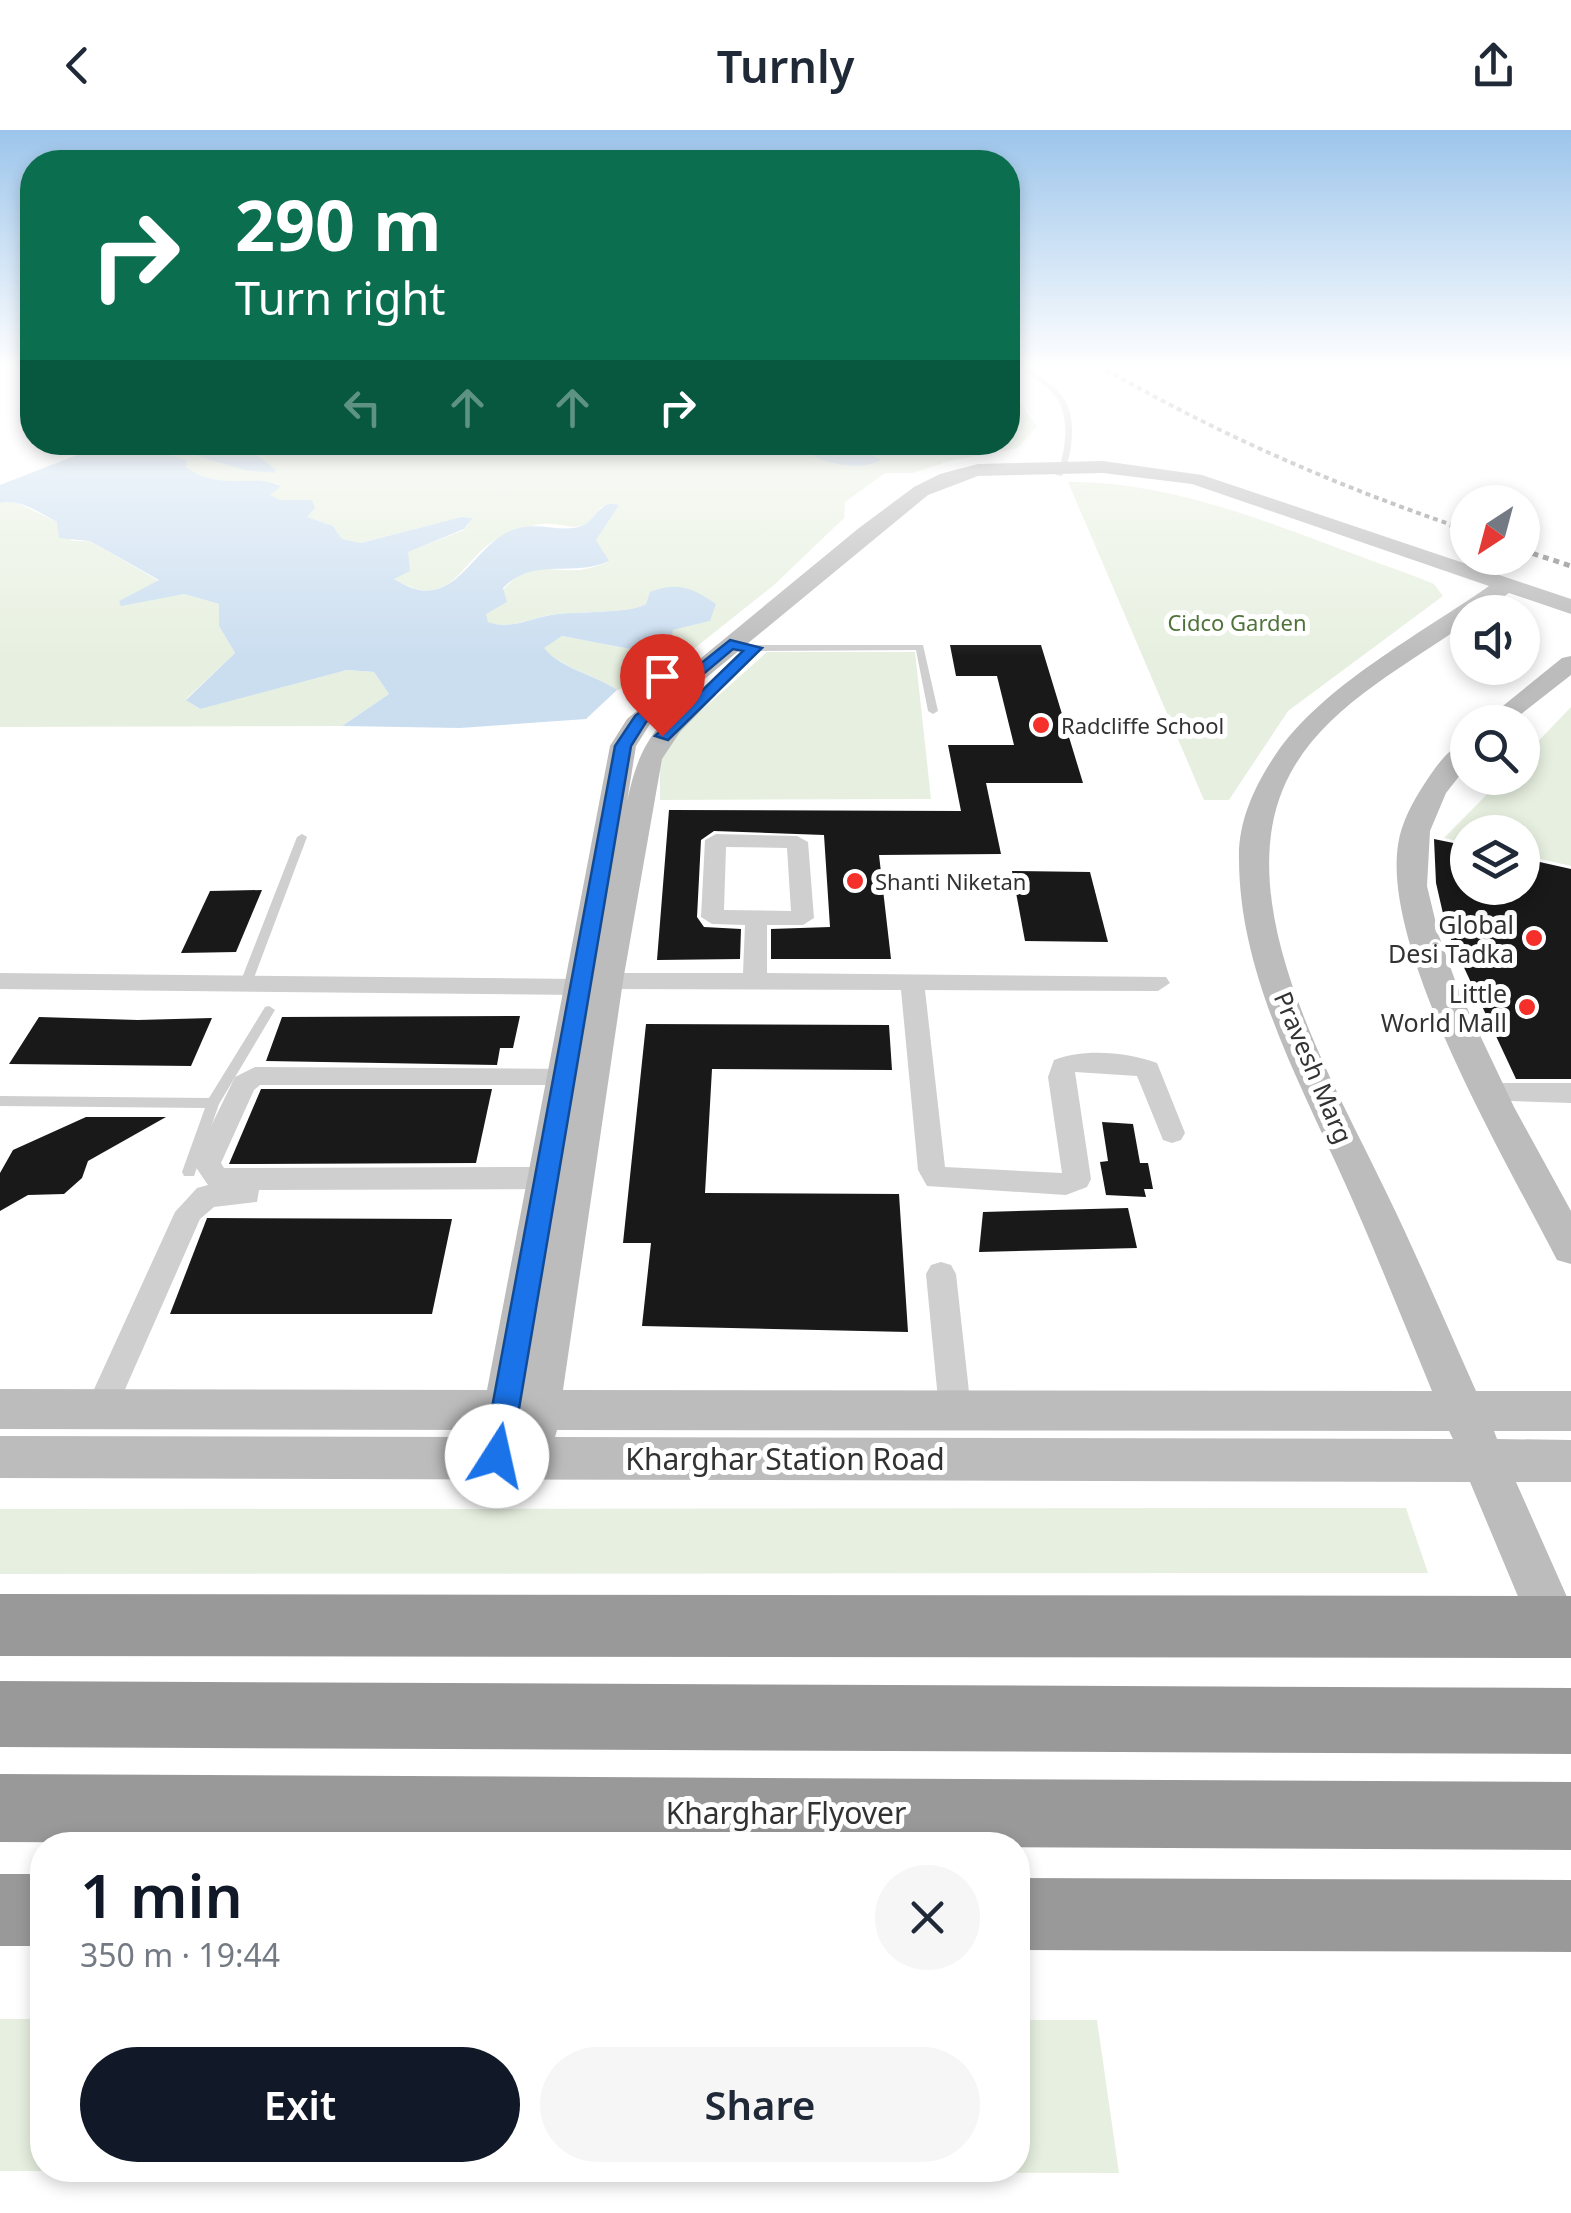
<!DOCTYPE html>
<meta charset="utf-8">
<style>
:root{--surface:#fff;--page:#f6f6f7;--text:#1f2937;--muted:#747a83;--accent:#111827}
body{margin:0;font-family:"Noto Sans",sans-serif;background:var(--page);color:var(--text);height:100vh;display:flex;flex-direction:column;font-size:38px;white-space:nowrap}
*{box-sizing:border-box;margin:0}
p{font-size:32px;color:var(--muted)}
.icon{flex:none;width:55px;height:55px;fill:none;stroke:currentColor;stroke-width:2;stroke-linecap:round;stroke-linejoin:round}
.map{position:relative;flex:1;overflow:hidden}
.panel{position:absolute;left:30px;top:1702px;width:1000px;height:350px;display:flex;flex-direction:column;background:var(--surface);border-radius:40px;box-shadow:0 5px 15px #0003}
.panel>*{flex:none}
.hud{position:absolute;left:20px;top:20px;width:1000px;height:305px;border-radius:40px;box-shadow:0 5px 15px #0003;background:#0b6e4f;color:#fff;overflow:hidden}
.needle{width:65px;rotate:216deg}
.tools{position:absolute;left:1450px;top:355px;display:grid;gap:20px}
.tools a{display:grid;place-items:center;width:90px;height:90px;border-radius:50%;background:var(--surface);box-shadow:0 5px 15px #0003;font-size:50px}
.pin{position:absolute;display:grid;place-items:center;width:85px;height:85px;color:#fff;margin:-102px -42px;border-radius:50% 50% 50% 0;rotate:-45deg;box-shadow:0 0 10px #0007}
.pin .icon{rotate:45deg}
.me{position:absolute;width:110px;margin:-55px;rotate:10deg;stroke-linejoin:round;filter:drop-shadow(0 0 8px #0008)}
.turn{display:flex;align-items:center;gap:35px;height:210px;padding:0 50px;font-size:45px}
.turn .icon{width:130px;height:130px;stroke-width:2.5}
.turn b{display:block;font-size:70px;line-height:85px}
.lanes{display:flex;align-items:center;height:95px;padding:0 50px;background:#0003;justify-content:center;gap:50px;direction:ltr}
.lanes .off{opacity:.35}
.round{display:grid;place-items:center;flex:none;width:105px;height:105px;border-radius:52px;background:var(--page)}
.overview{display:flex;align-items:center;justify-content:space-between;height:170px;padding:0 50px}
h1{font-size:60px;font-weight:600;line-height:75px;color:var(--accent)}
.cta{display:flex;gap:20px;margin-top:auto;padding:20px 50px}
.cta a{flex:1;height:115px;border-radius:60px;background:var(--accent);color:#fff;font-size:40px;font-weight:600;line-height:115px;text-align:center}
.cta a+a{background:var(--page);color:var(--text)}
header{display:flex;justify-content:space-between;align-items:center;height:130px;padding:0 50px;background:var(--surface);font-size:45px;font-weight:600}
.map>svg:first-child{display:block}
.green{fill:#e7f0e0}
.water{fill:#cbdef0}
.building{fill:#191919}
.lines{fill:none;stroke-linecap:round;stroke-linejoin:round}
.lane{fill:#cfcfcf;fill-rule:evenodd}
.street{fill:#cfcfcf;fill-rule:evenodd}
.secondary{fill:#bcbcbc;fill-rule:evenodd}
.highway{fill:#999;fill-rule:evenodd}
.rail-far1{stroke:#878787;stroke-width:4;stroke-dasharray:5 4;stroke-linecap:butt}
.rail{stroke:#878787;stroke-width:5;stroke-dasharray:6 5;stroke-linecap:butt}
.route{fill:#1a73e8;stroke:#114b97;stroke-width:2.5}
.poi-dot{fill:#f52f29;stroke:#fff;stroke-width:4}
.labels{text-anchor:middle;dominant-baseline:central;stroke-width:10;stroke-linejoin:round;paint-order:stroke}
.far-park-label{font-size:22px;fill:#4f733a;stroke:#fff}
.far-poi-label{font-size:22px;fill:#323232;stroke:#fff;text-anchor:start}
.poi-label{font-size:25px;fill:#323232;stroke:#fff;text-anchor:end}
.street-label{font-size:25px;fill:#323232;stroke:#fff}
.near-street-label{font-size:30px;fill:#323232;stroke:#fff}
</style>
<header><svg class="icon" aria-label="back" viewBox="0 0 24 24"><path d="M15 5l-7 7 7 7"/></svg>Turnly<svg class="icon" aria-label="share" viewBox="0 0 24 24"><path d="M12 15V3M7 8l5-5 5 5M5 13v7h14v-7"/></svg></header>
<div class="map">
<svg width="1571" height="2083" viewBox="0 0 1571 2083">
<rect width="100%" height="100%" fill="#fff"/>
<g class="green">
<path d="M1008,257L1037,296L1018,318L949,331L913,343H885L845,372L844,388L774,455L657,548L617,560C593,544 563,539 543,518L562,506L646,522L673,500L710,491L646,474C628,484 575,481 550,485C527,489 510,500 487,492L485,483C537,407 548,458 608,432L596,410L618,376L601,377C578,410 571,391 541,394C529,396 514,401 503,406C459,425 456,485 394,449L407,422L464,400L473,388L461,387L361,413L342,409L333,396L306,387L311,370H280L269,365L280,355C264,347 244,357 226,353C193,346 163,327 132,314C170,305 231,339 273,343L253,322L252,313L790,312C815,332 851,341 882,330L833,313L1008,312Z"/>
<path d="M1068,352C1186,351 1299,406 1409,444L1434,454L1443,466L1288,581L1229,670H1204Z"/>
<path d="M11,370L57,392L72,411H90L159,451L119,471L184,464L219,474V496L235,523L186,569L199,579L347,540L374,542L389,564L342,596L0,597V373Z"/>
<path d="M767,522H915L931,669L660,670V627L686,594Z"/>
<path d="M1571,577V736L1523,725L1522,702H1468L1467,713L1444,708L1503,648H1522L1523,627Z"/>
<path d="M1406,1378L1428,1443L0,1444V1379Z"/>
<path d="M0,1889H42V2040H1018V1890H1097L1119,2043L0,2041Z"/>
</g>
<g class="water">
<path d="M108,313H136L133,315L187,330L186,337C222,363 253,342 281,356L270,365L280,370H312L315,378L307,387L333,396L342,409L361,413L461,387L473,388L464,399L408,422L410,441L394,449C458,490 470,410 519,398C541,392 563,403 581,396C597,390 599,369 619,375L596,410L609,431C572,448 534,426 503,458L507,472L486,484L488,492C510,500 528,489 551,485C575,481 629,484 646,474L650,462C677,451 694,458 716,474L710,491L673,500L670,516L646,522L562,506L544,518C561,539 594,544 617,560L586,589L460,598L342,596L389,564L374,542L347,540L200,579L186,570L235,523L219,496V474L184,464L121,476L119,471L159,450L90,411L59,408L57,392C40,383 19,368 0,373V355Z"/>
<path d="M155,313H252L253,322L276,340L274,343L244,340Z"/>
<path d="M790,313H833L882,329C858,345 812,330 790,313Z"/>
</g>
<g class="building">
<path d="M950,515H1041L1083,653H986L1001,724L879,725L891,829H771V799L830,797L824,705L714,701L701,710L697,787L704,797L741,799L740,829L657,830L669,680L961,681L948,615H1014L997,546H956Z"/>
<path d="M1434,709L1468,716V758H1522V728L1571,739V949H1516L1447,801L1436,753Z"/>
<path d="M1012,741L1090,742L1108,812L1025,811Z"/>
<path d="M262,760L236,822L181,823L210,761Z"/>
<path d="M520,886L513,918H500L497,935L266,931L282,887Z"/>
<path d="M39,887L138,890L212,888L191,936L9,934Z"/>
<path d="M646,894L889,895L892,940L712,939L705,1063L899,1064L908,1202L642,1196L651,1113H623Z"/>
<path d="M261,959H492L476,1033L229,1034Z"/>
<path d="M86,987H166L88,1031L82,1048L64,1064L28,1065L0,1081V1043L13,1020Z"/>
<path d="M1102,992L1133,994L1140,1033H1148L1153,1059H1144L1146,1067L1106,1065L1100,1032L1108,1031Z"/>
<path d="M1128,1078L1137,1118L979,1122L983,1082Z"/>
<path d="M207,1088L452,1089L432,1184H170Z"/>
</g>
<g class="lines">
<g class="lane">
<path d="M1016,235C1026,236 1030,240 1038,245C1049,253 1061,261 1067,274C1076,294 1072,328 1062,346L1056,345C1066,324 1071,285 1055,266C1045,253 1029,245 1016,235Z"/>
<path d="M729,512L754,515H923L938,581L933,584L928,581L916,520L754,521L726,517V513Z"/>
<path d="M302,704L307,707L252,853L246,857L242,856L240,853L297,707Z"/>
<path d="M269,876L275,880L219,974L194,1046H184L182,1042L205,978L0,976V966L209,968L265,877Z"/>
</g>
<g class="street">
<path d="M716,704L797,706L808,712L814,788L803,795H767V843L1166,847L1170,853L1158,861L925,860L945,1037L1062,1043L1048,947L1054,930C1084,918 1127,922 1157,933L1185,1003L1181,1010L1172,1013L1163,1010L1137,946L1075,942L1091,1049L1087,1057L1066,1065L927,1056L918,1040L901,860L607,859L579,865L0,859V843L579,849L607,843H743L745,795L712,794L701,787L705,710ZM726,717L787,718L791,781L724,780Z"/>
<path d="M255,937L573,939L577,946L573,953L564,955H260L254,960L221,1033L224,1038L546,1037L556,1040L560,1048L556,1056L546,1059L259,1060L257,1072L214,1077L200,1089L112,1289L101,1294L90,1289L85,1279L175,1082L197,1058L208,1055L193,1033L235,947Z"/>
<path d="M1490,953H1571V973L1481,970L1477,963L1481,956Z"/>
<path d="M941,1132L951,1135L956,1144L971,1280L966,1290L955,1295L944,1290L939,1280L926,1144L931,1135Z"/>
</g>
<g class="secondary">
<path d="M1103,331L1202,345L1571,469V484L1509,463L1481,482H1468V492C1406,536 1326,576 1290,644C1223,770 1334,951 1388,1066C1419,1130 1447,1196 1476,1261H1571V1301H1494L1497,1309L1571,1310V1352H1516L1571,1476V1515L1555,1522L1538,1514L1470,1352L0,1348V1306L478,1307L480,1300L0,1299V1259L487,1260L610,616L627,589L859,398L914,357L940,344L978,334ZM1103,343L1192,354L1489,456C1422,503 1322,556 1276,624C1255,655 1238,691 1239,729C1239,842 1299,951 1344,1051C1375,1120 1403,1191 1432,1261L563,1260L623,851L662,629L680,602L716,565L713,560H695C653,599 639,615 627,672L636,616L650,594L928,365L978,346ZM557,1300L1449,1301L1453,1309L555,1307Z"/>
<path d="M1571,526V545L1511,592H1483L1562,528Z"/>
<path d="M1468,611V635L1446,663L1430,701L1427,756L1439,806L1459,861L1514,977L1571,1081V1134L1557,1130C1507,1032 1382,822 1398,715C1401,693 1413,671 1425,653C1435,638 1449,616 1468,611Z"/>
</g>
<g class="highway">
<path d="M0,1464L1571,1466V1528L0,1526Z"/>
<path d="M0,1551L1571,1558V1624L0,1617Z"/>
<path d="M0,1644L1571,1652V1720L0,1712Z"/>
<rect x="0" y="1744" width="42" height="72"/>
<path d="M1018,1748L1571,1750V1822L1018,1820Z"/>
</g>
<path class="rail-far1" d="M1098,235C1213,302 1332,354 1458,397"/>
<g class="rail">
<path d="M1450,395L1468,401"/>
<path d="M1522,420L1571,436"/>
</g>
</g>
<linearGradient id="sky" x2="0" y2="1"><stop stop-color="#9cc5eb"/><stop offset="0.45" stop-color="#fff"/><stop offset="1" stop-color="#fff" stop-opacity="0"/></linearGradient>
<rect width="1571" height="527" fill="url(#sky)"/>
<path class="route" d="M730,510L762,518L668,610L655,606L743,521L733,519L646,592L631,616L511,1326L507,1335L497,1339L487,1335L483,1326L615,616L635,586Z"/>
<g class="poi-dot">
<circle cx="1041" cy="595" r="10"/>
<circle cx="855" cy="751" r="10"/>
<circle cx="1534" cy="808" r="10"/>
<circle cx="1527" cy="877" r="10"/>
</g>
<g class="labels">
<g class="far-park-label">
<text x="1237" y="492">Cidco Garden</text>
</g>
<g class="far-poi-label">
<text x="1061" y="595">Radcliffe School</text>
<text x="875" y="751">Shanti Niketan</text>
</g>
<g class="poi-label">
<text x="1514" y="794">Global<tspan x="1514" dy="29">Desi Tadka</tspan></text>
<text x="1507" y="863">Little<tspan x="1507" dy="29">World Mall</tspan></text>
</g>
<g class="street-label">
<text transform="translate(1314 937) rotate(67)">Pravesh Marg</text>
</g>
<g class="near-street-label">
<text x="785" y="1328">Kharghar Station Road</text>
<text x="786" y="1682">Kharghar Flyover</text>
</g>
</g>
</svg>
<div class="tools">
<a><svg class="needle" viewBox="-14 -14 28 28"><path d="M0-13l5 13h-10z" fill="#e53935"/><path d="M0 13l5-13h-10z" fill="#747a83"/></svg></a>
<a><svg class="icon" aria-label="sound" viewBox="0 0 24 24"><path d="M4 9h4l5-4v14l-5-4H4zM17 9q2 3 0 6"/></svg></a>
<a><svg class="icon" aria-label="search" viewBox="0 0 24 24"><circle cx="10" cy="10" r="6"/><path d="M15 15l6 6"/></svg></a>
<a><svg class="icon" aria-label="layers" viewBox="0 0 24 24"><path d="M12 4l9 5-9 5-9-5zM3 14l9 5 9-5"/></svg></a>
</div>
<div class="pin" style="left:662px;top:606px;background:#d93025"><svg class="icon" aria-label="arrive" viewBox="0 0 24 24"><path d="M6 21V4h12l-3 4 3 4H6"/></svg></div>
<svg class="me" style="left:497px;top:1326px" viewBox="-20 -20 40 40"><circle r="19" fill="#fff"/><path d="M0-13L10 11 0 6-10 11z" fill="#1a73e8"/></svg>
<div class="hud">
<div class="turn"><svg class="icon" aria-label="right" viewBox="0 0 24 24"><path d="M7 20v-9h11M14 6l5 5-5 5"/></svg><div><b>290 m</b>Turn right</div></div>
<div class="lanes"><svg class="icon off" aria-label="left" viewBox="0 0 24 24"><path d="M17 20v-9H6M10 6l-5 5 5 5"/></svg><svg class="icon off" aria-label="ahead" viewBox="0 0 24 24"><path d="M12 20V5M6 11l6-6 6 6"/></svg><svg class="icon off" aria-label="ahead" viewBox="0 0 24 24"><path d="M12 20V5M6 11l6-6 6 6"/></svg><svg class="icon" aria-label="right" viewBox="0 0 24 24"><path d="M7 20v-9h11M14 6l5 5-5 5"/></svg></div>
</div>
<section class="panel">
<div class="overview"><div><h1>1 min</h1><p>350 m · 19:44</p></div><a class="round"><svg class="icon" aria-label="close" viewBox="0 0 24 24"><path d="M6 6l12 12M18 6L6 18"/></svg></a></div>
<div class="cta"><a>Exit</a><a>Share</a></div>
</section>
</div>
